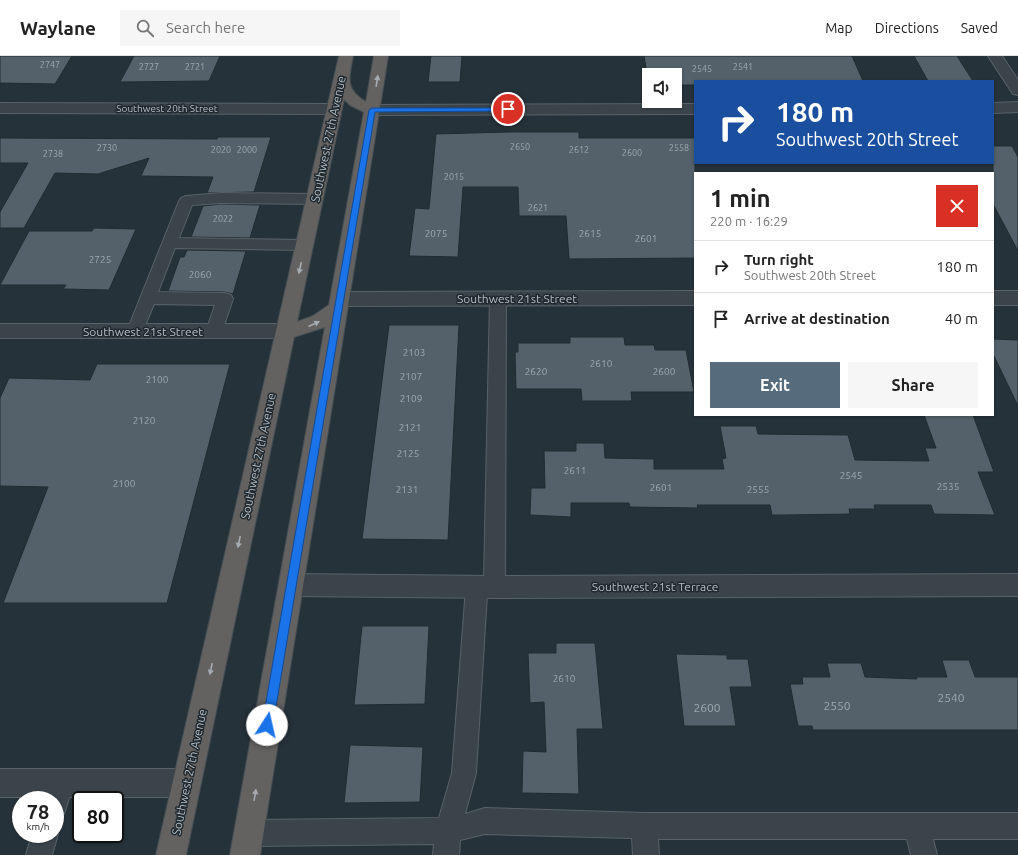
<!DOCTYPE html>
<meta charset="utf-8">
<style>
:root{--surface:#fff;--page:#f6f6f6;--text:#222;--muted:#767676;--line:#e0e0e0;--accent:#566b7c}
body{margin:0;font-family:Ubuntu,sans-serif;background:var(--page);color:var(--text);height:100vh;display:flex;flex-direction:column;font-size:15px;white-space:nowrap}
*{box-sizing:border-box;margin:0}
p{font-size:13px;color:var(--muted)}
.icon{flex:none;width:22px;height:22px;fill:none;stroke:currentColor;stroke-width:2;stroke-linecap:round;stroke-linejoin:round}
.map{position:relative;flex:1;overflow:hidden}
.details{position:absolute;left:694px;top:116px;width:300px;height:244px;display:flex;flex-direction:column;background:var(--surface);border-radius:0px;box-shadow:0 1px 3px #0004}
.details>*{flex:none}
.top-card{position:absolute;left:694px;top:24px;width:300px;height:84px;border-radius:0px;box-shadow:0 1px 3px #0004;background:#1a4fa0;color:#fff;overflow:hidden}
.buttons{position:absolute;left:642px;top:12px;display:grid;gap:8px}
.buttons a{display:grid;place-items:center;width:40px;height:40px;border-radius:0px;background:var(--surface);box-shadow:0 1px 3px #0004;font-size:20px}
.speed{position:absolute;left:12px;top:735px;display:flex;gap:8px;font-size:20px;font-weight:700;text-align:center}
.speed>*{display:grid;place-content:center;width:52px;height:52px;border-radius:50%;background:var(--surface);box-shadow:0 1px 3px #0004;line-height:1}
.speed small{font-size:10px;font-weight:400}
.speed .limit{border:2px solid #111;border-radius:6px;background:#fff;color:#111}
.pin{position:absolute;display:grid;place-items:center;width:34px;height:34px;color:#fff;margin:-17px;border:2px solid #fff;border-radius:50%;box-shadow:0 1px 4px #0007}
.me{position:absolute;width:44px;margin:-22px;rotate:10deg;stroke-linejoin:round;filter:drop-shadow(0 0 3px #0008)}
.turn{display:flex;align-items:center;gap:14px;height:84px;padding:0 16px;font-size:18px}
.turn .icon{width:52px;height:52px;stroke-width:2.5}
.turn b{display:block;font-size:28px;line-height:34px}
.round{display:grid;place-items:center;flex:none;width:42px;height:42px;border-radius:0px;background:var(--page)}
.headline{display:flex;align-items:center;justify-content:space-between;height:68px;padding:0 16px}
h1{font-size:24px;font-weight:700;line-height:30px}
.action{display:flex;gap:8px;margin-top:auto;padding:8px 16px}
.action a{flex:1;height:46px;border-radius:0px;background:var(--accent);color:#fff;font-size:16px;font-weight:700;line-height:46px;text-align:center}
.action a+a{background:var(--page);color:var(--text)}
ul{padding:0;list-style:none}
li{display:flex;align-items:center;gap:12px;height:52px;padding:0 16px;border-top:1px solid var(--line)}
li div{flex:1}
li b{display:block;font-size:15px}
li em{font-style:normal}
header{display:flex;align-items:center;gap:24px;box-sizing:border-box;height:56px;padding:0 20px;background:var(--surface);border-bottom:1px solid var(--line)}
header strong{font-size:19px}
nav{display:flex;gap:22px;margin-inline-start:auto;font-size:14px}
.search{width:280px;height:36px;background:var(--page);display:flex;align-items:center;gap:10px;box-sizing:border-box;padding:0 14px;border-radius:0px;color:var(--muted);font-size:15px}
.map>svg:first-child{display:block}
.building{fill:#54616a;stroke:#212b31}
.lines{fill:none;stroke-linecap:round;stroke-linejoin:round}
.service-casing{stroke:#586268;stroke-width:2}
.minor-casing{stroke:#586268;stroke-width:2}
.trunk-casing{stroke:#454f55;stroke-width:2}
.service{fill:#3a444a;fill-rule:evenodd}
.minor{fill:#3a444a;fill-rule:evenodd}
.trunk{fill:#646261;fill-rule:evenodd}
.oneway{fill:#a6acb2}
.route{fill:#1a73e8;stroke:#114b97}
.labels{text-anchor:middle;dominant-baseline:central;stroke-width:3;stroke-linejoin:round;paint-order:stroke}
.far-number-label{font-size:9px;fill:#9ea8af}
.far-street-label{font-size:10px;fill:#b6bfc6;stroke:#1f292f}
.number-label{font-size:10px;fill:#9ea8af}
.street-label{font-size:12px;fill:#b6bfc6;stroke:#1f292f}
.near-number-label{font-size:12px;fill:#9ea8af}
</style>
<header>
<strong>Waylane</strong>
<div class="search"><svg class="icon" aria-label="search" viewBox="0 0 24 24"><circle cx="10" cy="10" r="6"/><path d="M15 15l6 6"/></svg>Search here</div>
<nav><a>Map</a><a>Directions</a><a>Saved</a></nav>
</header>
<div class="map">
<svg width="1018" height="799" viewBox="0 0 1018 799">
<rect width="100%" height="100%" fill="#26323a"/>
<g class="building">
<path d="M0,0H72L55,28L0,27Z"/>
<path d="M134,0H220L209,25L120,26Z"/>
<path d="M431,0H462L460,26H428Z"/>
<path d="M644,0H852L863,25H695V29H675V19H649V29Z"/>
<path d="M914,0H957L973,25H928Z"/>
<path d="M509,76H579V82H695V202L569,203L566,160H519L518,131H463L458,201L409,200L415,152L429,153L436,78Z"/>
<path d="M218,81H271L254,136L207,137L213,121L141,120L149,102L98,118L55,117L24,172H0V156L28,107H0V82L217,83Z"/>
<path d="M993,90H1012L1018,101V195L993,148Z"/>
<path d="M221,148L260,149L250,182L191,181L203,150Z"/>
<path d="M94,172L136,173L109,234L63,233L66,229H0L29,175H92Z"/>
<path d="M187,194L246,195L233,238L225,236L168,235L180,201H184Z"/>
<path d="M389,269H459L448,484L362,483Z"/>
<path d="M570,281H624L625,289H654L655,294H686L694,336H631L632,345H582L581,333H516L515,296H518V287H570Z"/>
<path d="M993,283L1018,284V350L993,298Z"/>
<path d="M97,308H230L167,547H3L48,431L0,430V342L9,322L90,324Z"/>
<path d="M924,359H973L994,416H978L995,459L934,458L931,449H874L875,453H849L850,458L784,459H772L770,449H697L698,452L630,451L629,447H571V461L530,459L531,432H545L544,395H576V387H604L605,402L654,403V413H724L722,403L726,402L720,370H756L758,378L848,379L855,404L929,405L925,392H936Z"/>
<path d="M362,570H429L425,648L354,649Z"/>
<path d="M556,587H595L603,673H577L579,738L522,737L523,695L546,696L544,646L530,647L528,597H556Z"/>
<path d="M676,598L727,599V603H748L752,631H730L736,670H684Z"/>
<path d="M942,604H969L975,621H1018V674H813L812,670H798L790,628H803L802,621H830L827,607H861L865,621L917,623L916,621H947Z"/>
<path d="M350,689L423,691L420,746L344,747Z"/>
</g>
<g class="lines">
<defs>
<g id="service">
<path d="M221,137L314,138L319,140L321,143L319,146L314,148L221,147L192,149L179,182L304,184L309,185L312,189L309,193L304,194L175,192L158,236L225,237L231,239L233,243L222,275L220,279L214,281L208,279L206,275L215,249L154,248L141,279L135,281L129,279L127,275L179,145L181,142L186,140Z"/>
<path d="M498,236L504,238L506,242L505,531L501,538L494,541L487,538L476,717L465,758L485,752L644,757H1018V783H933L937,799H911L907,783H658L659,799H633L632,782L485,778L460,784L459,799H433L434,788L249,790L240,786L236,777L240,768L249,764L439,762L452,717L466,531L470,524L477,521L484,524L490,242L492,238Z"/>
<path d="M62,714L71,717L74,726L64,758L55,761V744H44L53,717Z"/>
<path d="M55,772L58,778L52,799H26L32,778H55Z"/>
</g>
<g id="minor">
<path d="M988,0H1002L1018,24V39L1013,38Z"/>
<path d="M1018,46V56L993,57V47Z"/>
<path d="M0,47L334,48L339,50L342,53L339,56L334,58L0,57Z"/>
<path d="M695,48V58L372,59L367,57L364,54L367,51L372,49Z"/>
<path d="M695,235V249L340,250L333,248L331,243L333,238L340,236Z"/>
<rect x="993" y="235" width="25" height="14"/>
<path d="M0,268H286L293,270L296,275L293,280L286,282H0Z"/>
<path d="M291,518L494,520L1018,518V540L494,542L291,540L282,537L279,529L282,521Z"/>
<path d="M0,713H186L196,717L200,727L196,737L186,741H0Z"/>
</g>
<path id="trunk" d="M339,0H353C349,21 344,33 366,46L374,0H388L260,799H230L325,271L294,281L186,799H156ZM344,43L350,49L364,56L329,249L313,260L297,266Z"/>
</defs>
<use href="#service" class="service-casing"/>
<use href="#minor" class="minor-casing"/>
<use href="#trunk" class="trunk-casing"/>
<use href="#service" class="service"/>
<use href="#minor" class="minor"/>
<use href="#trunk" class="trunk"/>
</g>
<defs><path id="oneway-solid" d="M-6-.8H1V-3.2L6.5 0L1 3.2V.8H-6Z"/></defs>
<g class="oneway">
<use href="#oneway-solid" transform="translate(377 25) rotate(-81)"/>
<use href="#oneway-solid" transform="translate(300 212) rotate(102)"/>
<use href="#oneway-solid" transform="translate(314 268) rotate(-24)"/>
<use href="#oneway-solid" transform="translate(239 486) rotate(102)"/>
<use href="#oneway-solid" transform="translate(211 613) rotate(102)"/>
<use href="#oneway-solid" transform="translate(255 739) rotate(-80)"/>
</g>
<path class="route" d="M372,52H508L511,53L508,55L375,56L273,669L271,673L267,674L263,673L262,669L369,54Z"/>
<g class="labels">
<g class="far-number-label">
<text x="50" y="9">2747</text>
<text x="149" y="11">2727</text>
<text x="195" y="11">2721</text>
<text x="743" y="11">2541</text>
<text x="702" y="13">2545</text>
<text x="520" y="91">2650</text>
<text x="107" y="92">2730</text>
<text x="679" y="92">2558</text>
<text x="221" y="94">2020</text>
<text x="247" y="94">2000</text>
<text x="579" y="94">2612</text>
<text x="632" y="97">2600</text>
<text x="53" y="98">2738</text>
<text x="454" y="121">2015</text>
<text x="538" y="152">2621</text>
<text x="223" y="163">2022</text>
</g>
<g class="far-street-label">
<text x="167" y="52">Southwest 20th Street</text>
</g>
<g class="number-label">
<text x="436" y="177">2075</text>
<text x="590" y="177">2615</text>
<text x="646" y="182">2601</text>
<text x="100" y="203">2725</text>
<text x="200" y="218">2060</text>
<text x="414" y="296">2103</text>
<text x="601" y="307">2610</text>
<text x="536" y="315">2620</text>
<text x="664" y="315">2600</text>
<text x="411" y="320">2107</text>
<text x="157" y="323">2100</text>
<text x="411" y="342">2109</text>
<text x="144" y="364">2120</text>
<text x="410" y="371">2121</text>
<text x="408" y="397">2125</text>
<text x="575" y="414">2611</text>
<text x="851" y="419">2545</text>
<text x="124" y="427">2100</text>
<text x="948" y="430">2535</text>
<text x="661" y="431">2601</text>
<text x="407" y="433">2131</text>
<text x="758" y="433">2555</text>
<text x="564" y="622">2610</text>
</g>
<g class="street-label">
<text transform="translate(328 83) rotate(-78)">Southwest 27th Avenue</text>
<text x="517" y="242">Southwest 21st Street</text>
<text x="143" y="275">Southwest 21st Street</text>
<text transform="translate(258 400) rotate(-78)">Southwest 27th Avenue</text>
<text x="655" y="530">Southwest 21st Terrace</text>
<text transform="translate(189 716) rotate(-78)">Southwest 27th Avenue</text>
</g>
<g class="near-number-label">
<text x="951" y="641">2540</text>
<text x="837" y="649">2550</text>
<text x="707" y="651">2600</text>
</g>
</g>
</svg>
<div class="buttons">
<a><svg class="icon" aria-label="sound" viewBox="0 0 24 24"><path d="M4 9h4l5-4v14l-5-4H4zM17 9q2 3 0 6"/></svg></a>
</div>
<div class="speed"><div>78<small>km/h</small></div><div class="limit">80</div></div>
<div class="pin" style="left:508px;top:53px;background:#d93025"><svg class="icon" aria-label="arrive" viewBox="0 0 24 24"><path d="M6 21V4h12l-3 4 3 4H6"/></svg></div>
<svg class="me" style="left:267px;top:669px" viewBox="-20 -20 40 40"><circle r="19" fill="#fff"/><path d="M0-13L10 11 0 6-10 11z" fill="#1a73e8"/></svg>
<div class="top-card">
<div class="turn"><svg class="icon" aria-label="right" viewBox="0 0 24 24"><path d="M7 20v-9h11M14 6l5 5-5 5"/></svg><div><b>180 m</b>Southwest 20th Street</div></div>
</div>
<section class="details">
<div class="headline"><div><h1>1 min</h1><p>220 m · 16:29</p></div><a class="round" style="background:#d93025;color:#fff"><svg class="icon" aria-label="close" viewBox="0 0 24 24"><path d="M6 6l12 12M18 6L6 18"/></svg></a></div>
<ul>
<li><svg class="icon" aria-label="right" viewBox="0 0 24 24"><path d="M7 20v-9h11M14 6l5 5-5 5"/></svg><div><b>Turn right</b><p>Southwest 20th Street</p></div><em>180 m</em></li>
<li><svg class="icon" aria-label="arrive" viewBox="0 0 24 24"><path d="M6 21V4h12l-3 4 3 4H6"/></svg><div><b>Arrive at destination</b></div><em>40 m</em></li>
</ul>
<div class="action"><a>Exit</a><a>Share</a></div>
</section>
</div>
